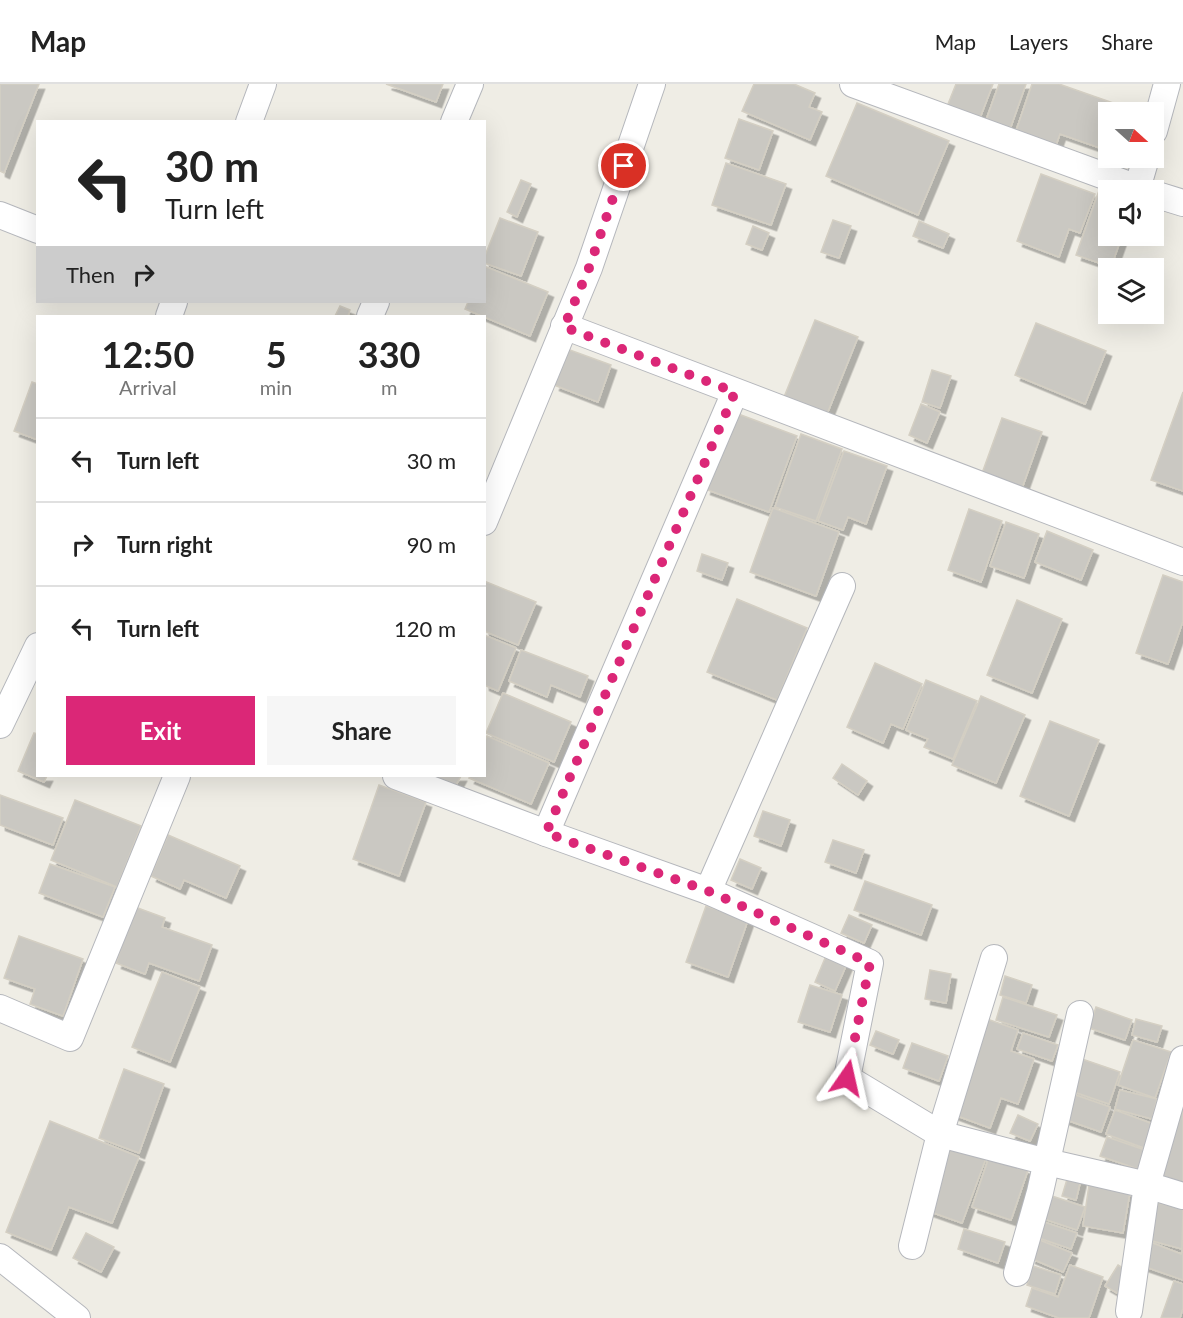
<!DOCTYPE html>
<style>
:root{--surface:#fff;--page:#f6f6f6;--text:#222;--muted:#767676;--line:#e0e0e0;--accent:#db2777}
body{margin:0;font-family:Lato,sans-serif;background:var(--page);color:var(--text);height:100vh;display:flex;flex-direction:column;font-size:22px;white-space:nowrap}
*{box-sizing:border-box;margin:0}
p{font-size:20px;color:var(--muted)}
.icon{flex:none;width:33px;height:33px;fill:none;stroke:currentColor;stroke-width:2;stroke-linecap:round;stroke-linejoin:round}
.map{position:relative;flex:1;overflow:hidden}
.side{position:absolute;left:36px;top:231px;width:450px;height:462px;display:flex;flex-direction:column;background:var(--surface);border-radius:0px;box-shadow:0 6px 24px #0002}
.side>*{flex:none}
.hud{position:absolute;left:36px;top:36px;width:450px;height:183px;border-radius:0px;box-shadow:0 6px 24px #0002;background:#fff;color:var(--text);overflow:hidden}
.needle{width:39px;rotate:111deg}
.tools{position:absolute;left:1098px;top:18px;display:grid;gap:12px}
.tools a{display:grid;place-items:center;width:66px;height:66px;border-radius:0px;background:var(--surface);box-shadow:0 6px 24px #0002;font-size:30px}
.pin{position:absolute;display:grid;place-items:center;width:51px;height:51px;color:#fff;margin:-26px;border:3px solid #fff;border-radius:50%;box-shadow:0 2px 6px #0007}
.me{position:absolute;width:66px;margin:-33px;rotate:11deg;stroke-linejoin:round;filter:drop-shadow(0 0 4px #0008)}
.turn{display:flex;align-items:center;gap:21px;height:126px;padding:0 30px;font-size:27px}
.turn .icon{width:78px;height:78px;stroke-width:2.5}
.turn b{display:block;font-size:42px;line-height:51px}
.then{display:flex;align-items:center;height:57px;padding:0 30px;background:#0003;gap:12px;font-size:22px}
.eta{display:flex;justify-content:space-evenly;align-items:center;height:102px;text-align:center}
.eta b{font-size:36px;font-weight:700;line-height:42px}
.cta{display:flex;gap:12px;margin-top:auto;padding:12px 30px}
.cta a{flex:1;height:69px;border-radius:0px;background:var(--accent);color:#fff;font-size:24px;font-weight:700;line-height:69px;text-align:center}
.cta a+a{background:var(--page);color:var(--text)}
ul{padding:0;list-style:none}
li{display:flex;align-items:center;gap:18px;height:84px;padding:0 30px;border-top:2px solid var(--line)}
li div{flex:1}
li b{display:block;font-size:22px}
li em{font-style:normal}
header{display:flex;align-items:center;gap:36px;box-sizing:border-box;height:84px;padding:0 30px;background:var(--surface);border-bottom:2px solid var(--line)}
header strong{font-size:28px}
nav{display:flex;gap:33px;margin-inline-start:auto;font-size:21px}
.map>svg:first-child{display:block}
.building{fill:#cac8c2;stroke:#d4cfc3;stroke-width:1.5;filter:url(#shadow)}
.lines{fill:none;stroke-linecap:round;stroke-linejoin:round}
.minor-casing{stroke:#b5b7bc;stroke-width:28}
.minor{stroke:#fff;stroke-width:26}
.route{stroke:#db2777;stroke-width:10;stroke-dasharray:0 18}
</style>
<header>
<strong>Map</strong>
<nav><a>Map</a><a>Layers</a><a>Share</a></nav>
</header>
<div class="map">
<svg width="1183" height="1234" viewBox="0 0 1183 1234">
<defs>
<filter id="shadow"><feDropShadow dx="5.5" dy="5.5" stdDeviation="0" flood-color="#0004"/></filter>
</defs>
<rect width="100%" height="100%" fill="#efede5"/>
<g class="building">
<path d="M0,0H39L4,89L0,87Z"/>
<path d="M386,0H443L436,18Z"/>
<path d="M754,0H794L815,9L809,23L822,28L810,56L742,27Z"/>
<path d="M956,0H993L978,39L946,25Z"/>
<path d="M999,0H1026L1009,48L985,39Z"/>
<path d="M1032,0H1059L1116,20L1113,28H1108V40L1100,64L1060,50L1056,61L1016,47Z"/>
<path d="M857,19L949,57L918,131L826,92Z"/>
<path d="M739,35L773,47L759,86L725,74Z"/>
<path d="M726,79L786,100L771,141L712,121Z"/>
<path d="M1041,90L1095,110L1080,149L1069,145L1059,173L1017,157Z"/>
<path d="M521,96L531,100L517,133L507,128Z"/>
<path d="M1101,101L1108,106V152H1122L1111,183L1076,171Z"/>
<path d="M500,134L538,148L521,192L484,179V174Z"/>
<path d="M833,136L851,142L839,174L821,168Z"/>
<path d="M919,137L949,150L943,164L913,152Z"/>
<path d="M753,142L769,149L762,166L746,160Z"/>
<path d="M484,182L548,208L530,252L465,225L468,218H484Z"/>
<path d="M340,222L350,226L348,232H335Z"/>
<path d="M815,236L858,253L827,330L784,313Z"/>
<path d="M1036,239L1106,267L1085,320L1015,291Z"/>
<path d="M567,265L611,281L598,318L554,301Z"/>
<path d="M932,286L951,292L940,324L922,318Z"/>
<path d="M32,298L38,300V356L14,347Z"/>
<path d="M1183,308V407L1151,396Z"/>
<path d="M921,320L940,328L927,359L909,351Z"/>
<path d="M733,328L797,352L769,428L705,405Z"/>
<path d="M1002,334L1042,348L1021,407L981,392Z"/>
<path d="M801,350L842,365L816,437L775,423Z"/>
<path d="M844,367L887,382L866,440L848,433L843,446L818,437Z"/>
<path d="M773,424L839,448L816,512L750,488Z"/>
<path d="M969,425L1002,437L981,498L948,486Z"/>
<path d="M1006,438L1039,450L1024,494L990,482Z"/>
<path d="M1047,447L1093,466L1081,496L1035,478Z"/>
<path d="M702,470L728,479L722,496L697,487Z"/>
<path d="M1163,491L1183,498V537L1168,580L1136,569Z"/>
<path d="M484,497L536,518L518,561L484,547Z"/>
<path d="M737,515L807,544L777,616L707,588Z"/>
<path d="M1017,516L1062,535L1032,609L987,591Z"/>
<path d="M484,551L516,564L498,607L484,601Z"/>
<path d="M521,566L588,592L580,613L551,601L547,613L509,597Z"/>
<path d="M875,579L922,600L903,645L891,640L883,659L847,643Z"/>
<path d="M926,596L977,617L953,675L924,663L928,655L906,646Z"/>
<path d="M503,609L571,638L554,678L486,649Z"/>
<path d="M981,612L1025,631L996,699L952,681Z"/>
<path d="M1050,637L1099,656L1069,732L1020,712Z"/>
<path d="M34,649L38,650V692H47L44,698L18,687Z"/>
<path d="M487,652L549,679L531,720L469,694L470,692H484V659Z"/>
<path d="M842,680L867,697L858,711L833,694Z"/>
<path d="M432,692H461L456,701Z"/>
<path d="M379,701L426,718L399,792L353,775Z"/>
<path d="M0,711L63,734L53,761L0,741Z"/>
<path d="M75,716L141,742L117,803L51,776Z"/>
<path d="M763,727L790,736L781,762L754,752Z"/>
<path d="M168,751L240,782L226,814L184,796L180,805L151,792Z"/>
<path d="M833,756L864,766L856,789L825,778Z"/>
<path d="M740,775L761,784L752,805L731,796Z"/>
<path d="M50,780L115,803L103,833L39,809Z"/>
<path d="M865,797L932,821L921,851L854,826Z"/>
<path d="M706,822L748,836L728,893L686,878Z"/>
<path d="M135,823L165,834L162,843L212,861L199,897L149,879L145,890L116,879Z"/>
<path d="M849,831L872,841L864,859L841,849Z"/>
<path d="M19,852L83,875L63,932L30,920L35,905L4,894Z"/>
<path d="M828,867L849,875L835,907L815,898Z"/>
<path d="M930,886L951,890L946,919L925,915Z"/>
<path d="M162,888L200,903L170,978L132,963Z"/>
<path d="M1005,892L1032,901L1026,919L1000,911Z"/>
<path d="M810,901L842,911L830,948L798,938Z"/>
<path d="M1003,913L1057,931L1049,953L996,936Z"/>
<path d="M1096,923L1132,936L1125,956L1089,944Z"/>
<path d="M987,935L1018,946L1011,967L1034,975L1018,1020L1001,1014L990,1044L952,1030Z"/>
<path d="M1136,935L1162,942L1157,958L1132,951Z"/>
<path d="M876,947L899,956L893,970L870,961Z"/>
<path d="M1023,949L1058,961L1052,977L1017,965Z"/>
<path d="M1133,956L1171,968L1155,1014L1118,1001Z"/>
<path d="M912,959L948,972L939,997L903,984Z"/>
<path d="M1082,975L1120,988L1109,1020L1071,1007Z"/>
<path d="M124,985L164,1000L139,1069L99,1054Z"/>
<path d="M1120,1006L1157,1015L1152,1035L1115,1025Z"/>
<path d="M1067,1008L1110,1023L1101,1048L1058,1033Z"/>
<path d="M1183,1019V1101L1157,1092Z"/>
<path d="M1115,1026L1153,1040L1144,1064L1106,1050Z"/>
<path d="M1018,1031L1038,1040L1030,1057L1010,1049Z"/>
<path d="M50,1037L139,1073L112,1139L69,1123L51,1166L6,1148Z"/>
<path d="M1107,1053L1145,1066L1138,1085L1100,1072Z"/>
<path d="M949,1061L986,1074L962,1139L928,1127Z"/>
<path d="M989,1073L1028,1086L1011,1136L972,1123Z"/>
<path d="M1068,1092L1081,1095L1076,1116L1062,1112Z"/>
<path d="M1089,1101L1130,1108L1123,1149L1083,1142Z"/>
<path d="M1046,1110L1085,1123L1077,1146L1038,1133Z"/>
<path d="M1154,1118L1183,1125L1182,1165L1145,1155Z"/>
<path d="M1041,1137L1077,1149L1071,1165L1036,1153Z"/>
<path d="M964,1145L1005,1158L998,1179L958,1165Z"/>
<path d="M86,1149L114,1163L101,1188L73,1174Z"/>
<path d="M1037,1155L1072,1169L1063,1188L1030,1174Z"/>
<path d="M1145,1156L1181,1170L1183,1165V1196L1137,1180Z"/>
<path d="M1070,1181L1103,1193L1089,1234H1059L1026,1222L1032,1204L1058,1213Z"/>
<path d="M1118,1181L1129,1188L1117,1209L1105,1202Z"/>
<path d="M1033,1182L1061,1191L1055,1210L1027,1201Z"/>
<path d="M1174,1197L1183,1200V1224L1180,1234H1161Z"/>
</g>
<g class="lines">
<defs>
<g id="minor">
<path d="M853,0L1143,106"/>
<path d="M249,38L263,0"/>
<path d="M454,38L470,0"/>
<path d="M1154,47L1167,0"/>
<path d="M1137,105L1146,74"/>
<path d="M1154,110L1183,119"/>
<path d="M0,131L38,146"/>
<path d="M169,232L174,218"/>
<path d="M370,232L376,218"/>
<path d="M564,242L1183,478"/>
<path d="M484,438L589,184L652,0"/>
<path d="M0,641L38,562"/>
<path d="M396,692L546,749L708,807L870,879L847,994L940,1050L1047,1078L1147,1101L1183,1112"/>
<path d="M546,749L735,308"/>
<path d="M708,807L842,502"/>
<path d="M0,924L70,954L177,692"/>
<path d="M912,1162L940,1050L994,874"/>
<path d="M0,1173L77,1234"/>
<path d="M1017,1189L1040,1108L1080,930"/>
<path d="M1129,1227L1147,1101L1183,975"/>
</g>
</defs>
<use href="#minor" class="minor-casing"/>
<use href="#minor" class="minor"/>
</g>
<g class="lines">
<path class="route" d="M624,82L589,184L564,243L735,308L546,749L708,807L870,879L847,994"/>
</g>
</svg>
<div class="tools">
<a><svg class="needle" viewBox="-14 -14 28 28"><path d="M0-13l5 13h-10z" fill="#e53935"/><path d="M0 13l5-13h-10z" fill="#767676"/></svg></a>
<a><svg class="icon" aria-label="sound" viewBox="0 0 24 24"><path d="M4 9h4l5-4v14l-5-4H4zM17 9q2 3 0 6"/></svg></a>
<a><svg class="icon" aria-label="layers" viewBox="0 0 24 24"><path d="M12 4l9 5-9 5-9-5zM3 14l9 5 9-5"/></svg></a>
</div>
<div class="pin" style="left:624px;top:82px;background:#d93025"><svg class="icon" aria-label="arrive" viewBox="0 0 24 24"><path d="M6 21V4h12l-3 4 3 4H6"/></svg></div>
<svg class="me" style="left:847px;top:994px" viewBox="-20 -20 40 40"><path d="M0-17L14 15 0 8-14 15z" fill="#db2777" stroke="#fff" stroke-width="4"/></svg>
<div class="hud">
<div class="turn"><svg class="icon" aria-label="left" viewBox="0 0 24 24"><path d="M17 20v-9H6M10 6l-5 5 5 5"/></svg><div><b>30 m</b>Turn left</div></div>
<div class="then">Then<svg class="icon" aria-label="right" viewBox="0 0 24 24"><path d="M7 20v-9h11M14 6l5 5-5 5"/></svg></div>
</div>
<section class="side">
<div class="eta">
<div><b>12:50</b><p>Arrival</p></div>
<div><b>5</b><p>min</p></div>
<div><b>330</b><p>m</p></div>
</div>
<ul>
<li><svg class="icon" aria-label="left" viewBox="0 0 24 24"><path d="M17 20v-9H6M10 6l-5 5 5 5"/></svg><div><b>Turn left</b></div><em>30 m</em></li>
<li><svg class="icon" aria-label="right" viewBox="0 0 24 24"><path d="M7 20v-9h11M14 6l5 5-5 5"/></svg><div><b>Turn right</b></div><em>90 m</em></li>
<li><svg class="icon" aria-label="left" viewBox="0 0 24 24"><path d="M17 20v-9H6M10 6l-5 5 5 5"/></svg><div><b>Turn left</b></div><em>120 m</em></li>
</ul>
<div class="cta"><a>Exit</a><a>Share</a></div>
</section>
</div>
